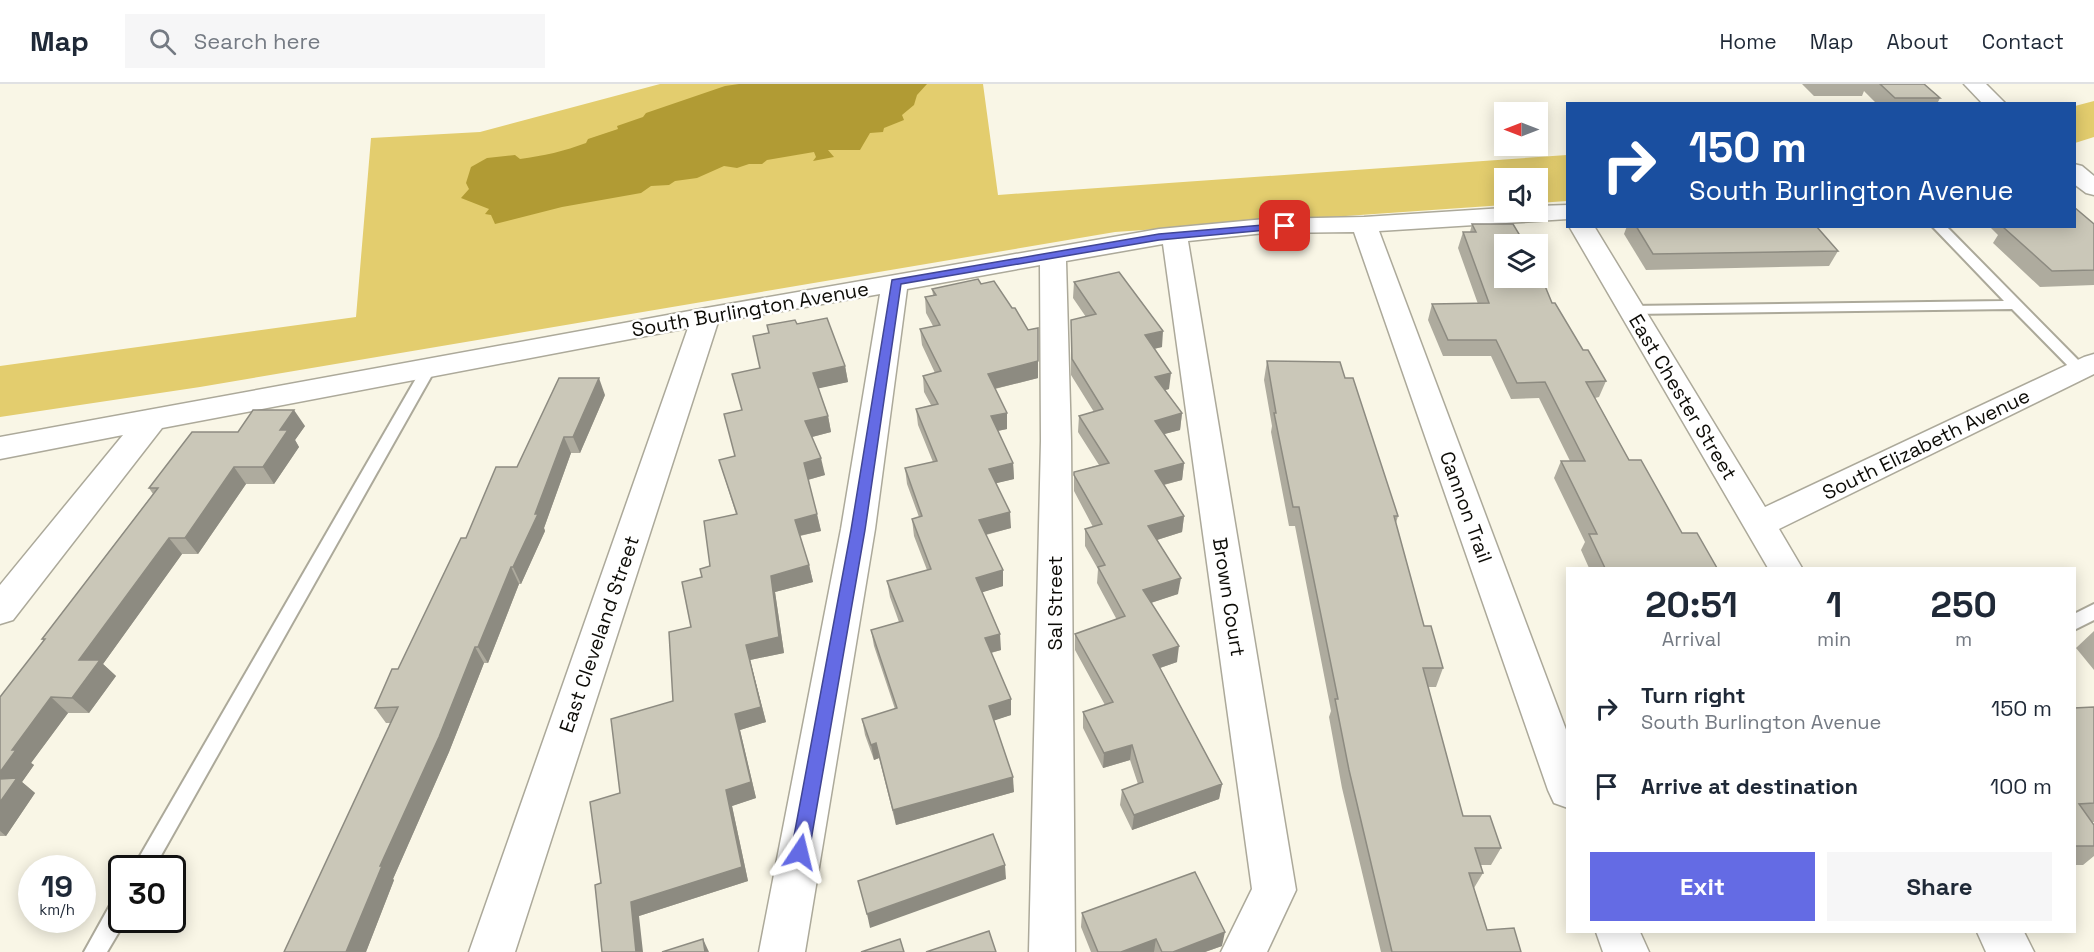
<!DOCTYPE html>
<style>
:root{--surface:#fff;--page:#f6f6f7;--text:#1f2937;--muted:#747a83;--line:#e0e1e3;--accent:#646be4}
body{margin:0;font-family:"Space Grotesk",sans-serif;background:var(--page);color:var(--text);height:100vh;display:flex;flex-direction:column;font-size:22px;white-space:nowrap}
*{box-sizing:border-box;margin:0}
p{font-size:20px;color:var(--muted)}
.icon{flex:none;width:33px;height:33px;fill:none;stroke:currentColor;stroke-width:2;stroke-linecap:round;stroke-linejoin:round}
.map{position:relative;flex:1;overflow:hidden}
.side{position:absolute;left:1566px;top:483px;width:510px;height:366px;display:flex;flex-direction:column;background:var(--surface);border-radius:0px;box-shadow:0 3px 15px #0003}
.side>*{flex:none}
.guide{position:absolute;left:1566px;top:18px;width:510px;height:126px;border-radius:0px;box-shadow:0 3px 15px #0003;background:#1a4fa0;color:#fff;overflow:hidden}
.needle{width:39px;rotate:270deg}
.controls{position:absolute;left:1494px;top:18px;display:grid;gap:12px}
.controls a{display:grid;place-items:center;width:54px;height:54px;border-radius:0px;background:var(--surface);box-shadow:0 3px 15px #0003;font-size:30px}
.speed{position:absolute;left:18px;top:771px;display:flex;gap:12px;font-size:30px;font-weight:700;text-align:center}
.speed>*{display:grid;place-content:center;width:78px;height:78px;border-radius:50%;background:var(--surface);box-shadow:0 3px 15px #0003;line-height:1}
.speed small{font-size:15px;font-weight:400}
.speed .limit{border:3px solid #111;border-radius:9px;background:#fff;color:#111}
.pin{position:absolute;display:grid;place-items:center;width:51px;height:51px;color:#fff;margin:-26px;border-radius:12px;box-shadow:0 3px 9px #0006}
.me{position:absolute;width:66px;margin:-33px;rotate:10deg;stroke-linejoin:round;filter:drop-shadow(0 0 4px #0008)}
.turn{display:flex;align-items:center;gap:21px;height:126px;padding:0 24px;font-size:27px}
.turn .icon{width:78px;height:78px;stroke-width:2.5}
.turn b{display:block;font-size:42px;line-height:51px}
.eta{display:flex;justify-content:space-evenly;align-items:center;height:102px;text-align:center}
.eta b{font-size:36px;font-weight:700;line-height:42px}
.primary-button{display:flex;gap:12px;margin-top:auto;padding:12px 24px}
.primary-button a{flex:1;height:69px;border-radius:0px;background:var(--accent);color:#fff;font-size:24px;font-weight:700;line-height:69px;text-align:center}
.primary-button a+a{background:var(--page);color:var(--text)}
ul{padding:0;list-style:none}
li{display:flex;align-items:center;gap:18px;height:78px;padding:0 24px}
li div{flex:1}
li b{display:block;font-size:22px}
li em{font-style:normal}
header{display:flex;align-items:center;gap:36px;box-sizing:border-box;height:84px;padding:0 30px;background:var(--surface);border-bottom:2px solid var(--line)}
header strong{font-size:28px}
nav{display:flex;gap:33px;margin-inline-start:auto;font-size:21px}
.search{width:420px;height:54px;background:var(--page);display:flex;align-items:center;gap:15px;box-sizing:border-box;padding:0 21px;border-radius:0px;color:var(--muted);font-size:22px}
.map>svg:first-child{display:block}
.green{fill:#e3cd6e}
.water{fill:#b19b34}
.lines{fill:none;stroke-linecap:round;stroke-linejoin:round}
.lane-casing{stroke:#aca99a;stroke-width:4}
.street-casing{stroke:#aca99a;stroke-width:3}
.lane{fill:#fff;fill-rule:evenodd}
.street{fill:#fff;fill-rule:evenodd}
.wall{fill:#aeab9e}
.shaded-wall{fill:#8d8b81}
.building{fill:#cac7b8;stroke:#8d8b81;stroke-width:1.5}
.route{fill:#646be4;stroke:#414694;stroke-width:1.5}
.labels{text-anchor:middle;dominant-baseline:central;stroke-width:5;stroke-linejoin:round;paint-order:stroke}
.street-label{font-size:20px;fill:#0d0c07;stroke:#fff}
</style>
<header>
<strong>Map</strong>
<div class="search"><svg class="icon" aria-label="search" viewBox="0 0 24 24"><circle cx="10" cy="10" r="6"/><path d="M15 15l6 6"/></svg>Search here</div>
<nav><a>Home</a><a>Map</a><a>About</a><a>Contact</a></nav>
</header>
<div class="map">
<svg width="2094" height="868" viewBox="0 0 2094 868">
<rect width="100%" height="100%" fill="#f9f6e6"/>
<g class="green">
<path d="M660,0H983L998,111L1567,71V117L1538,119V94H1504V121L1115,148L200,303L0,333V282L356,233L371,54L480,48Z"/>
<path d="M2094,17V53L2075,59V22Z"/>
</g>
<path class="water" d="M739,0H927L917,11L914,21L902,31L904,36L884,44L883,48L870,49L860,66H828L834,73L813,77L816,73L814,68L767,76L762,80H749L737,84L724,82L697,94L675,97L669,101L651,102L641,109L562,123L495,140L491,131L485,130L489,125L461,114L469,105L466,99L471,83L487,74L515,71L520,75C543,72 565,67 586,59L588,55L618,45L617,42L643,33L646,29L725,2Z"/>
<g class="lines">
<defs>
<g id="lane">
<path d="M1932,142H1946L2085,283L2087,286L2085,289H2075L2012,225L1631,230L1624,226L1631,222L2004,217Z"/>
<path d="M429,279L436,284L154,784H133L422,284Z"/>
<path d="M2094,520V536L2074,546V530Z"/>
<path d="M122,811V836H126L107,868H84L114,814Z"/>
</g>
<g id="street">
<path d="M1964,0H1986L2006,20H1983Z"/>
<path d="M2074,80L2082,82L2094,92V111L2086,109L2074,100Z"/>
<path d="M1568,121V135L1379,147L1568,651V724L1554,719L1548,706L1354,148L1265,149L1188,157L1296,806L1267,868H1221L1252,805L1163,160L1066,177L1071,357L1075,868H1029L1041,357L1040,181L907,205L875,445L805,868H759L841,445L880,210L718,238L515,868H469L688,244L162,344L13,536L0,540V501L123,351L0,375V353L706,224L1159,145L1265,135L1364,133L1504,124V128H1538V122Z"/>
<path d="M1569,142H1594L1765,423L2084,273L2094,270V290L1779,445L1802,484H1768Z"/>
<path d="M1596,848H1640L1649,868H1603Z"/>
<path d="M1977,848H2024L2034,868H1986Z"/>
</g>
</defs>
<use href="#lane" class="lane-casing"/>
<use href="#street" class="street-casing"/>
<use href="#lane" class="lane"/>
<use href="#street" class="street"/>
</g>
<g class="wall">
<path d="M1802,0H1924L1940,14L1937,20H1877L1864,7L1862,12H1814Z"/>
<path d="M1472,140L1552,219L1583,266L1606,297L1599,313L1595,314L1629,376L1682,449L1717,484H1589L1581,466L1585,458L1554,394L1561,377H1570L1539,314L1511,315L1491,272H1443L1428,236L1432,220H1478L1458,164L1463,148H1470Z"/>
<path d="M2094,140V201L2040,203L1993,159L1998,151L1989,142H2074Z"/>
<path d="M1627,142H1816L1838,167L1829,182L1646,186L1624,150Z"/>
<path d="M1074,198L1162,263L1154,265L1169,305L1165,306L1182,329L1180,346L1164,350L1184,379L1182,396L1164,401L1184,432L1182,448L1157,456L1178,510L1151,519L1177,578L1160,584L1222,700L1219,715L1132,746L1120,721L1122,706L1138,700L1130,676L1103,684L1083,644V628L1105,621L1075,566V550L1117,536L1097,499L1098,485L1085,462V445L1093,443L1074,407V388L1099,381L1078,348L1079,332L1094,328L1071,291V236L1086,233L1073,214Z"/>
<path d="M981,200L1012,224L1028,246L1038,244V294L995,305L1007,345L998,347L1013,379L1014,395L996,399L1011,444L986,451L1003,502L982,508L1001,566L991,569L1011,615V631L994,636L1014,708L896,741L879,674L874,676L865,651L862,635L895,625L874,562L871,546L899,538L890,513L887,497L927,486L914,452L912,435L919,433L907,400L905,384L933,378L918,341L916,325L931,321L924,308L923,292L935,289L922,261L920,245L933,242L926,229L925,213L933,211L932,205Z"/>
<path d="M797,240L845,282L848,298L818,304L828,332L831,348L812,353L825,391L808,396L821,447L800,452L809,481L813,498L775,508L784,569L750,576L766,638L740,646L756,714L732,722L748,797L639,832L601,799L620,709L673,617L691,543L702,493L710,482L736,430L719,376L735,372L742,326L732,290L760,284L769,249Z"/>
<path d="M1267,277L1345,294L1398,432L1396,439L1424,542L1443,584L1436,603H1428L1463,732L1501,764L1491,781H1481L1483,789L1474,804L1487,846L1521,868H1381L1342,704L1329,633L1331,627L1295,442H1289L1271,348L1272,342L1264,296Z"/>
<path d="M605,311L580,369H571L544,444L545,447L521,500H519L488,579H484L449,668L393,795L394,796L366,868L390,639H386L375,624L398,585L466,454L517,383Z"/>
<path d="M305,342L295,356L299,363L274,400H246L198,470H182L103,580L116,592L89,629H68L31,679L34,681L22,698L35,709L6,752H0V613L44,557L42,555L153,410L149,404L238,348Z"/>
<path d="M2094,547V586L2076,564Z"/>
<path d="M2094,623V738H2092L2094,741V772L2083,781H2074V624Z"/>
<path d="M1082,829L1222,862L1205,868H1091L1081,843Z"/>
</g>
<g class="shaded-wall">
<path d="M1163,247L1162,263L1144,267L1145,251Z"/>
<path d="M1038,277V294L989,306L988,290Z"/>
<path d="M845,282L848,298L816,305L813,289Z"/>
<path d="M1171,289L1169,305L1154,309L1155,293Z"/>
<path d="M599,294L605,311L580,369L573,353Z"/>
<path d="M294,326L305,342L295,356L299,363L274,400L263,383L280,346Z"/>
<path d="M1007,329V345L992,348L991,332Z"/>
<path d="M1182,329L1180,346L1153,353L1155,337Z"/>
<path d="M828,332L831,348L808,354L805,337Z"/>
<path d="M564,353L571,369L544,444L545,447L521,500L513,483L535,430Z"/>
<path d="M821,374L825,391L807,396L804,379Z"/>
<path d="M1013,379L1014,395L989,401V385Z"/>
<path d="M1184,379L1182,396L1154,403L1155,387Z"/>
<path d="M234,383L246,400L198,470L185,454Z"/>
<path d="M1010,428L1011,444L980,452L979,436Z"/>
<path d="M817,430L821,447L798,452L795,436Z"/>
<path d="M1184,432L1182,448L1147,459L1148,442Z"/>
<path d="M169,454L182,470L103,580L116,592L89,629L72,614L79,576Z"/>
<path d="M809,481L813,498L775,508L784,569L750,576L766,638L740,646L756,714L732,722L748,797L639,832L643,868H636L631,818L726,706L735,630L746,561L771,492Z"/>
<path d="M511,483L519,500L488,579L478,563Z"/>
<path d="M1003,486V502L977,510L976,494Z"/>
<path d="M1181,494L1178,510L1141,522L1143,506Z"/>
<path d="M1000,550L1001,566L986,570L985,554Z"/>
<path d="M1179,562L1177,578L1151,587L1153,571Z"/>
<path d="M475,563L484,579L449,668L393,795L394,796L366,868H346L380,782Z"/>
<path d="M51,613L68,629L31,679L34,681L22,698L35,709L6,752L0,747V688L12,666Z"/>
<path d="M1011,615V631L990,638L989,622Z"/>
<path d="M876,659L879,674L874,676L871,661Z"/>
<path d="M1132,661L1130,676L1103,684L1104,669Z"/>
<path d="M1013,693L1014,708L896,741L893,726Z"/>
<path d="M1222,700L1219,715L1132,746L1134,731Z"/>
<path d="M1005,781L1006,795L870,844L867,830Z"/>
<path d="M1225,848L1222,862L1205,868H1173Z"/>
<path d="M703,855L709,868H705Z"/>
<path d="M1156,855L1154,868H1121Z"/>
</g>
<g class="building">
<path d="M1880,0H1924L1940,14H1895Z"/>
<path d="M2074,123L2094,140V186L2052,187L2003,143L2074,142Z"/>
<path d="M1472,140H1513L1525,160H1504V194H1538V185L1552,219H1555L1583,266H1588L1606,297L1586,298L1629,376H1641L1682,449H1697L1717,484H1605L1589,450H1597L1561,377H1585L1545,298L1517,299L1496,256H1448L1432,220L1489,219L1463,148H1476Z"/>
<path d="M1636,142H1816L1838,167L1653,170Z"/>
<path d="M1119,188L1163,247L1145,251L1171,289L1155,293L1182,329L1155,337L1184,379L1155,387L1184,432L1148,442L1181,494L1143,506L1179,562L1153,571L1222,700L1134,731L1122,706L1143,698L1132,661L1104,669L1083,628L1113,618L1075,550L1125,532L1098,483L1105,481L1085,445L1102,440L1074,391V388L1109,379L1079,332L1103,325L1072,275L1071,236L1096,230L1074,198Z"/>
<path d="M978,195L981,200L994,197L1012,224H1015L1028,246L1038,244V277L988,290L1007,329L991,332L1013,379L989,385L1010,428L979,436L1003,486L976,494L1000,550L985,554L1011,615L989,622L1013,693L893,726L876,659L871,661L862,635L897,624L871,546L903,537L887,497L931,485L912,435L922,432L905,384L937,377L916,325L938,320L923,292L941,287L920,245L940,241L925,213L936,211L932,205Z"/>
<path d="M827,234L845,282L813,289L828,332L805,337L821,374L804,379L817,430L795,436L809,481L771,492L779,553L746,561L761,623L735,630L751,698L726,706L742,783L631,818L636,868H602L595,801L601,799L590,718L620,709L611,635L673,617L669,548L691,543L682,498L702,493L700,485L710,482L704,437L737,430L719,376L735,372L724,330L742,326L732,290L760,284L753,252L769,249L767,241L795,236L797,240Z"/>
<path d="M1267,277L1340,278L1345,294H1353L1398,432H1394L1424,542H1431L1443,584H1423L1463,732H1490L1501,764H1475L1483,789H1469L1487,846L1514,844L1521,868H1392L1349,686L1335,615H1338L1299,423H1293L1274,329H1276Z"/>
<path d="M559,294H599L573,353H564L535,430H538L513,483H511L478,563H475L439,653L380,782H382L346,868H284L398,623L375,624L392,585H398L461,454H466L496,383H517Z"/>
<path d="M253,326H294L280,346H288L263,383H234L185,454H169L79,576H100L72,614L51,613L12,666H16L0,688V613L45,555H42L158,404H149L192,348H238Z"/>
<path d="M2094,623V719L2079,720L2094,741V762H2074V624Z"/>
<path d="M17,694L0,718V695Z"/>
<path d="M993,750L1005,781L867,830L858,797Z"/>
<path d="M1195,788L1225,848L1173,868H1162L1156,855L1121,868H1098L1082,829Z"/>
<path d="M989,847L996,868H926Z"/>
<path d="M703,855L705,868H662Z"/>
<path d="M900,855L904,868H861Z"/>
</g>
<path class="route" d="M1285,139L1288,140V144L1159,156L901,200L865,446L809,768L806,774L800,776L794,774L791,768L851,446L892,196L1159,150Z"/>
<g class="labels">
<g class="street-label">
<text transform="translate(750 225) rotate(-10)">South Burlington Avenue</text>
<text transform="translate(1683 313) rotate(59)">East Chester Street</text>
<text transform="translate(1926 360) rotate(-26)">South Elizabeth Avenue</text>
<text transform="translate(1466 423) rotate(70)">Cannon Trail</text>
<text transform="translate(1229 513) rotate(81)">Brown Court</text>
<text transform="translate(1055 519) rotate(-90)">Sal Street</text>
<text transform="translate(599 550) rotate(-71)">East Cleveland Street</text>
</g>
</g>
</svg>
<div class="controls">
<a><svg class="needle" viewBox="-14 -14 28 28"><path d="M0-13l5 13h-10z" fill="#e53935"/><path d="M0 13l5-13h-10z" fill="#747a83"/></svg></a>
<a><svg class="icon" aria-label="sound" viewBox="0 0 24 24"><path d="M4 9h4l5-4v14l-5-4H4zM17 9q2 3 0 6"/></svg></a>
<a><svg class="icon" aria-label="layers" viewBox="0 0 24 24"><path d="M12 4l9 5-9 5-9-5zM3 14l9 5 9-5"/></svg></a>
</div>
<div class="speed"><div>19<small>km/h</small></div><div class="limit">30</div></div>
<div class="pin" style="left:1285px;top:142px;background:#d93025"><svg class="icon" aria-label="arrive" viewBox="0 0 24 24"><path d="M6 21V4h12l-3 4 3 4H6"/></svg></div>
<svg class="me" style="left:800px;top:768px" viewBox="-20 -20 40 40"><path d="M0-17L14 15 0 8-14 15z" fill="#646be4" stroke="#fff" stroke-width="4"/></svg>
<div class="guide">
<div class="turn"><svg class="icon" aria-label="right" viewBox="0 0 24 24"><path d="M7 20v-9h11M14 6l5 5-5 5"/></svg><div><b>150 m</b>South Burlington Avenue</div></div>
</div>
<section class="side">
<div class="eta">
<div><b>20:51</b><p>Arrival</p></div>
<div><b>1</b><p>min</p></div>
<div><b>250</b><p>m</p></div>
</div>
<ul>
<li><svg class="icon" aria-label="right" viewBox="0 0 24 24"><path d="M7 20v-9h11M14 6l5 5-5 5"/></svg><div><b>Turn right</b><p>South Burlington Avenue</p></div><em>150 m</em></li>
<li><svg class="icon" aria-label="arrive" viewBox="0 0 24 24"><path d="M6 21V4h12l-3 4 3 4H6"/></svg><div><b>Arrive at destination</b></div><em>100 m</em></li>
</ul>
<div class="primary-button"><a>Exit</a><a>Share</a></div>
</section>
</div>
